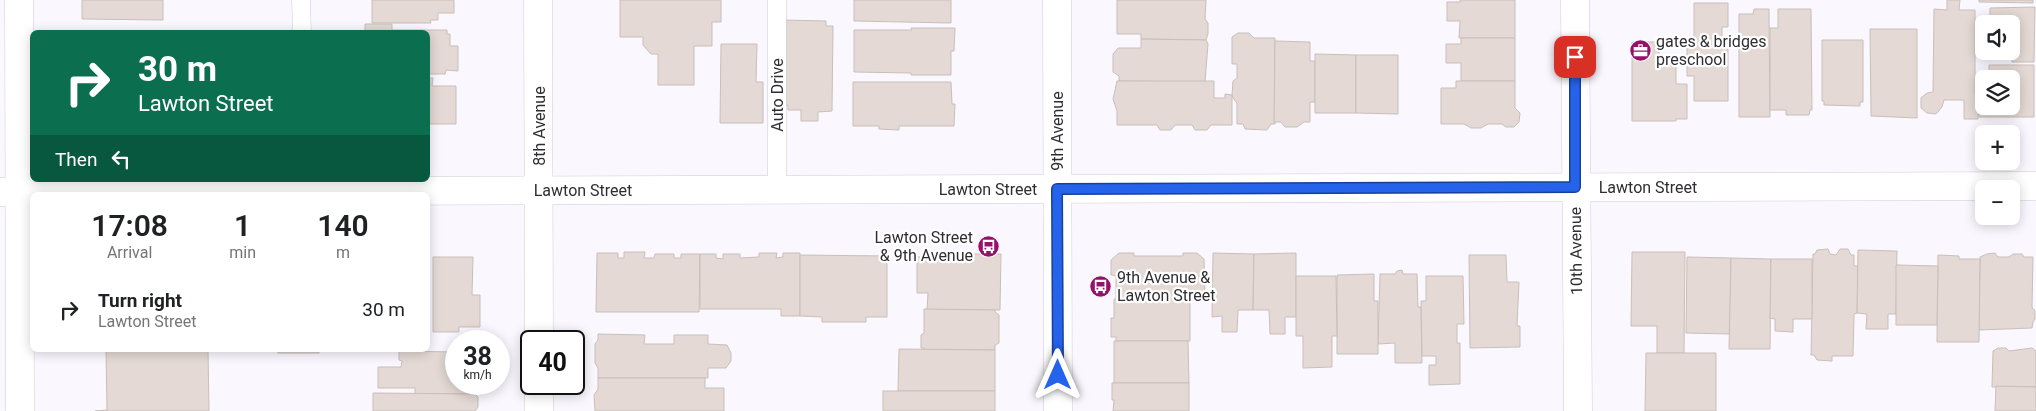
<!DOCTYPE html>
<meta charset="utf-8">
<style>
:root{--surface:#fff;--page:#f2f2f2;--text:#202124;--muted:#757577}
body{margin:0;font-family:Roboto,sans-serif;background:var(--page);color:var(--text);height:100vh;display:flex;flex-direction:column;font-size:19px;white-space:nowrap}
*{box-sizing:border-box;margin:0}
p{font-size:16px;color:var(--muted)}
.icon{flex:none;width:28px;height:28px;fill:none;stroke:currentColor;stroke-width:2;stroke-linecap:round;stroke-linejoin:round}
.map{position:relative;flex:1;overflow:hidden}
.drawer{position:absolute;left:30px;top:192px;width:400px;height:160px;display:flex;flex-direction:column;background:var(--surface);border-radius:8px;box-shadow:0 2px 12px #0003}
.drawer>*{flex:none}
.top-card{position:absolute;left:30px;top:30px;width:400px;height:152px;border-radius:8px;box-shadow:0 2px 12px #0003;background:#0b6e4f;color:#fff;overflow:hidden}
.controls{position:absolute;left:1975px;top:15px;display:grid;gap:10px}
.controls a{display:grid;place-items:center;width:45px;height:45px;border-radius:8px;background:var(--surface);box-shadow:0 2px 12px #0003;font-size:25px}
.speed{position:absolute;left:445px;top:330px;display:flex;gap:10px;font-size:25px;font-weight:700;text-align:center}
.speed>*{display:grid;place-content:center;width:65px;height:65px;border-radius:50%;background:var(--surface);box-shadow:0 2px 12px #0003;line-height:1}
.speed small{font-size:12px;font-weight:400}
.speed .limit{border:2px solid #111;border-radius:8px;background:#fff;color:#111}
.pin{position:absolute;display:grid;place-items:center;width:42px;height:42px;color:#fff;margin:-21px;border-radius:10px;box-shadow:0 2px 8px #0006}
.me{position:absolute;width:55px;margin:-28px;rotate:0deg;stroke-linejoin:round;filter:drop-shadow(0 0 4px #0008)}
.turn{display:flex;align-items:center;gap:18px;height:105px;padding:0 25px;font-size:22px}
.turn .icon{width:65px;height:65px;stroke-width:2.5}
.turn b{display:block;font-size:35px;line-height:42px}
.then{display:flex;align-items:center;height:48px;padding:0 25px;background:#0003;gap:10px;font-size:19px}
.eta{display:flex;justify-content:space-evenly;align-items:center;height:85px;text-align:center}
.eta b{font-size:30px;font-weight:600;line-height:35px}
ul{padding:0;list-style:none}
li{display:flex;align-items:center;gap:15px;height:65px;padding:0 25px}
li div{flex:1}
li b{display:block;font-size:19px}
li em{font-style:normal}
.map>svg:first-child{display:block}
.building{fill:#e4d9d4;stroke:#c9bfba;fill-rule:evenodd}
.lines{fill:none;stroke-linecap:round;stroke-linejoin:round}
.lane-casing{stroke:#d0cbd4;stroke-width:19}
.street-casing{stroke:#d0cbd4;stroke-width:29}
.secondary-casing{stroke:#d0cbd4;stroke-width:29}
.lane{stroke:#fff;stroke-width:18}
.street{stroke:#fff;stroke-width:28}
.secondary{stroke:#fff;stroke-width:28}
.route-casing{stroke:#184099;stroke-width:12}
.route{stroke:#2563eb;stroke-width:9}
.labels{text-anchor:middle;dominant-baseline:central;stroke-width:4.5;stroke-linejoin:round;paint-order:stroke}
.poi-label{font-size:16px;fill:#2f2d31;stroke:#fff;text-anchor:start}
.street-label{font-size:16px;fill:#2f2d31;stroke:#fff}
</style>
<div class="map">
<svg width="2036" height="411" viewBox="0 0 2036 411">
<rect width="100%" height="100%" fill="#fbf7ff"/>
<g class="building">
<path d="M82,0H163V20L82,19Z"/>
<path d="M372,0H454V13H438V20H430L431,23H372Z"/>
<path d="M620,0H721V22H712V46H694V85H658V54H651L643,45V37H620Z"/>
<path d="M854,0H951V23L854,21Z"/>
<path d="M1117,0H1206L1205,19L1208,23V34L1206,40L1141,39V34H1117Z"/>
<path d="M1460,0H1515V38H1459L1460,21H1447V2H1460Z"/>
<path d="M1947,0H1960L1959,10H1975V95H1979L1978,119H1964V100H1944L1942,107L1936,114L1927,113L1921,108V98L1927,93L1933,92L1934,9L1947,10Z"/>
<path d="M1979,0H2033V3L1979,2Z"/>
<path d="M1694,3H1728V27H1722V48L1728,47V101H1694V76H1687V47H1694Z"/>
<path d="M2035,7L2034,62H2012V59H1980V22H1990V8ZM1984,24H2011V51H1984Z"/>
<path d="M1754,9H1769L1770,117H1739V14H1753Z"/>
<path d="M1778,9H1811L1812,110H1810L1809,115H1786V110H1770V28H1778Z"/>
<path d="M782,20L826,21V26H833L832,111L818,112V121H801V110H788V105L781,106Z"/>
<path d="M365,24H392V30H447V34H450V46H458V71L446,70L445,74H428V32H365Z"/>
<path d="M911,28H955L954,51H951V75H911V73L854,72V30H912Z"/>
<path d="M1870,29H1917V118L1871,116Z"/>
<path d="M1238,33H1249L1254,38H1275V124H1271L1267,130L1245,129L1243,124H1237V103L1233,98L1232,95L1233,81L1237,78V64H1232V37Z"/>
<path d="M1461,38H1515V81H1461V63H1446V44H1461Z"/>
<path d="M1141,39L1206,40L1208,44L1205,82L1119,81V76L1113,72V54L1118,48H1141Z"/>
<path d="M1822,40H1863V102H1860V106L1824,105V101H1822Z"/>
<path d="M1275,41L1310,42V61H1315V102H1310V122H1304L1297,127H1285L1281,122H1274Z"/>
<path d="M1632,42H1659V64H1676V84H1687V119H1676V121H1632Z"/>
<path d="M721,44H757L756,82H763V123H720Z"/>
<path d="M1315,54L1356,55V113H1315Z"/>
<path d="M1356,55H1398V114L1356,113Z"/>
<path d="M1989,65H2034V117H1979V79L1984,80V106H2011V79H1989Z"/>
<path d="M428,78H433L432,86H456V124H430L428,126Z"/>
<path d="M1117,81H1214V98H1225V94L1232,95V125H1211L1207,130H1195L1192,125H1175L1171,130H1160L1157,125H1117V111L1113,99Z"/>
<path d="M1456,81H1515V108L1520,113L1519,122L1514,127H1506L1502,124H1488L1481,128H1471L1464,124H1441V88H1456Z"/>
<path d="M853,82H951L952,104H955L954,126H899V130L879,129V126H853Z"/>
<path d="M1828,249L1830,254L1836,255L1840,249H1848L1851,255H1854V266H1858L1857,313L1854,314L1853,356H1832V361L1817,360L1814,355H1811L1813,254H1815L1817,250Z"/>
<path d="M1858,250L1897,251L1896,314H1888V329H1866L1867,314L1857,313Z"/>
<path d="M624,252H645L644,258H654L655,254H674V258H681V254H700L699,312H596L597,253H618V258H624Z"/>
<path d="M1632,252H1685L1684,353H1657V326H1631Z"/>
<path d="M759,253H777L776,258L783,257V253H800V316H781V309H700V254H716V258L723,259V254H740V258L759,257Z"/>
<path d="M1119,253H1134V256H1183V253H1197L1204,259L1205,299H1116V276L1111,275V260Z"/>
<path d="M1213,253L1254,254L1253,310H1238L1237,332H1222V316L1212,317Z"/>
<path d="M1296,253V317H1285V334H1270L1269,310H1253L1254,254Z"/>
<path d="M1995,253L1998,257H2009L2013,254H2022L2024,257H2033L2032,307L2035,311V319L2033,322L2032,328L1979,330L1980,257L1987,254Z"/>
<path d="M928,254H1001L1000,310H927L928,293H917V257H928Z"/>
<path d="M800,255L887,256V317H866V322H822V317L800,316Z"/>
<path d="M1469,255H1506L1507,282H1519L1517,326H1520V347L1470,348Z"/>
<path d="M1938,255L1959,256V259H1980L1979,342H1937Z"/>
<path d="M433,257H473L472,295H480V327H459V332H433Z"/>
<path d="M1687,257L1731,258L1730,334L1686,333Z"/>
<path d="M1731,258L1771,259L1770,349H1729Z"/>
<path d="M1771,259H1812V319H1793V332L1775,331V319L1770,318Z"/>
<path d="M1896,265L1938,266L1937,325H1896Z"/>
<path d="M1402,270L1403,274H1417L1418,307H1421L1422,363H1395V343L1378,344L1380,274H1395L1397,271Z"/>
<path d="M1374,274V301H1378V354H1337V275Z"/>
<path d="M1296,276H1336L1337,336H1332V367L1303,368V336H1296Z"/>
<path d="M1426,276H1463L1464,324H1457V343H1460V384L1429,385V365H1436V356H1422L1421,301H1426Z"/>
<path d="M1114,299H1190V341H1116V337H1111V318H1114Z"/>
<path d="M924,309L995,310V312L999,315V343L995,345V350H924V348H921V335L924,333Z"/>
<path d="M598,334L645,335L644,344H674V335H708V344L727,345L731,353V361L726,368H708V378H598V368L595,363V344L598,340Z"/>
<path d="M1114,341H1188L1189,383H1114Z"/>
<path d="M1998,348H2006L2009,351L2032,348L2036,351V387H1992L1993,351Z"/>
<path d="M899,349L995,350V391H898Z"/>
<path d="M106,350H208L209,411H95L107,410Z"/>
<rect x="278" y="350" width="41" height="3"/>
<path d="M399,351L456,352V384H482V394H415V388H378V367H401L402,361L399,360Z"/>
<path d="M1646,353H1716V411H1645Z"/>
<path d="M598,378H705V388H724V411H595L594,395L598,389Z"/>
<path d="M1112,383H1189V411H1113L1114,400H1112Z"/>
<path d="M1996,386L2036,387V411H1995Z"/>
<rect x="883" y="391" width="112" height="20"/>
<path d="M373,393L475,394L478,397V407L475,411H373Z"/>
</g>
<g class="lines">
<defs>
<g id="lane">
<path d="M301,0L302,32"/>
<path d="M777,190V0"/>
</g>
<g id="street">
<path d="M538,0L539,341"/>
<path d="M1575,0L1578,411"/>
<path d="M0,192L2036,186"/>
<path d="M539,384V411"/>
</g>
<g id="secondary">
<path d="M19,0L20,411"/>
<path d="M1057,0L1058,411"/>
</g>
</defs>
<use href="#lane" class="lane-casing"/>
<use href="#street" class="street-casing"/>
<use href="#secondary" class="secondary-casing"/>
<use href="#lane" class="lane"/>
<use href="#street" class="street"/>
<use href="#secondary" class="secondary"/>
</g>
<g class="lines">
<defs>
<path id="route" d="M1058,375L1057,189L1575,187V57"/>
</defs>
<use href="#route" class="route-casing"/>
<use href="#route" class="route"/>
</g>
<defs>
<symbol id="office-disc" viewBox="-11 -11 22 22"><circle r="9.5" fill="#961269" stroke="#fff"/><path d="M-6-3h4V-5.5h4V-3h4V5H-6ZM-1-4.5V-3h2v-1.5ZM-6 0V1H6V0Z" fill="#fff"/></symbol>
<symbol id="bus-disc" viewBox="-11 -11 22 22"><circle r="9.5" fill="#961269" stroke="#fff"/><path d="M-5-6H5V4H4V6H2V4H-2V6H-4V4H-5ZM-3.5-4V0h7V-4ZM-3.5 1.2v1.5H-2V1.2ZM2 1.2v1.5H3.5V1.2Z" fill="#fff"/></symbol>
</defs>
<g fill-rule="evenodd">
<use href="#office-disc" x="1628" y="38" width="25" height="25"/>
<use href="#bus-disc" x="976" y="234" width="25" height="25"/>
<use href="#bus-disc" x="1088" y="274" width="25" height="25"/>
</g>
<g class="labels">
<g class="poi-label">
<text x="1656" y="41">gates &amp; bridges<tspan x="1656" dy="18">preschool</tspan></text>
<text x="973" y="237" text-anchor="end">Lawton Street<tspan x="973" dy="18">&amp; 9th Avenue</tspan></text>
<text x="1117" y="277">9th Avenue &amp;<tspan x="1117" dy="18">Lawton Street</tspan></text>
</g>
<g class="street-label">
<text transform="translate(777 95) rotate(-90)">Auto Drive</text>
<text transform="translate(539 126) rotate(-90)">8th Avenue</text>
<text transform="translate(1057 131) rotate(-90)">9th Avenue</text>
<text x="1648" y="187">Lawton Street</text>
<text x="988" y="189">Lawton Street</text>
<text x="583" y="190">Lawton Street</text>
<text transform="translate(1576 251) rotate(-91)">10th Avenue</text>
</g>
</g>
</svg>
<div class="controls">
<a><svg class="icon" aria-label="sound" viewBox="0 0 24 24"><path d="M4 9h4l5-4v14l-5-4H4zM17 9q2 3 0 6"/></svg></a>
<a><svg class="icon" aria-label="layers" viewBox="0 0 24 24"><path d="M12 4l9 5-9 5-9-5zM3 14l9 5 9-5"/></svg></a>
<a>+</a>
<a>−</a>
</div>
<div class="speed"><div>38<small>km/h</small></div><div class="limit">40</div></div>
<div class="pin" style="left:1575px;top:57px;background:#d93025"><svg class="icon" aria-label="arrive" viewBox="0 0 24 24"><path d="M6 21V4h12l-3 4 3 4H6"/></svg></div>
<svg class="me" style="left:1058px;top:375px" viewBox="-20 -20 40 40"><path d="M0-17L14 15 0 8-14 15z" fill="#2563eb" stroke="#fff" stroke-width="4"/></svg>
<div class="top-card">
<div class="turn"><svg class="icon" aria-label="right" viewBox="0 0 24 24"><path d="M7 20v-9h11M14 6l5 5-5 5"/></svg><div><b>30 m</b>Lawton Street</div></div>
<div class="then">Then<svg class="icon" aria-label="left" viewBox="0 0 24 24"><path d="M17 20v-9H6M10 6l-5 5 5 5"/></svg></div>
</div>
<section class="drawer">
<div class="eta">
<div><b>17:08</b><p>Arrival</p></div>
<div><b>1</b><p>min</p></div>
<div><b>140</b><p>m</p></div>
</div>
<ul>
<li><svg class="icon" aria-label="right" viewBox="0 0 24 24"><path d="M7 20v-9h11M14 6l5 5-5 5"/></svg><div><b>Turn right</b><p>Lawton Street</p></div><em>30 m</em></li>
</ul>
</section>
</div>
